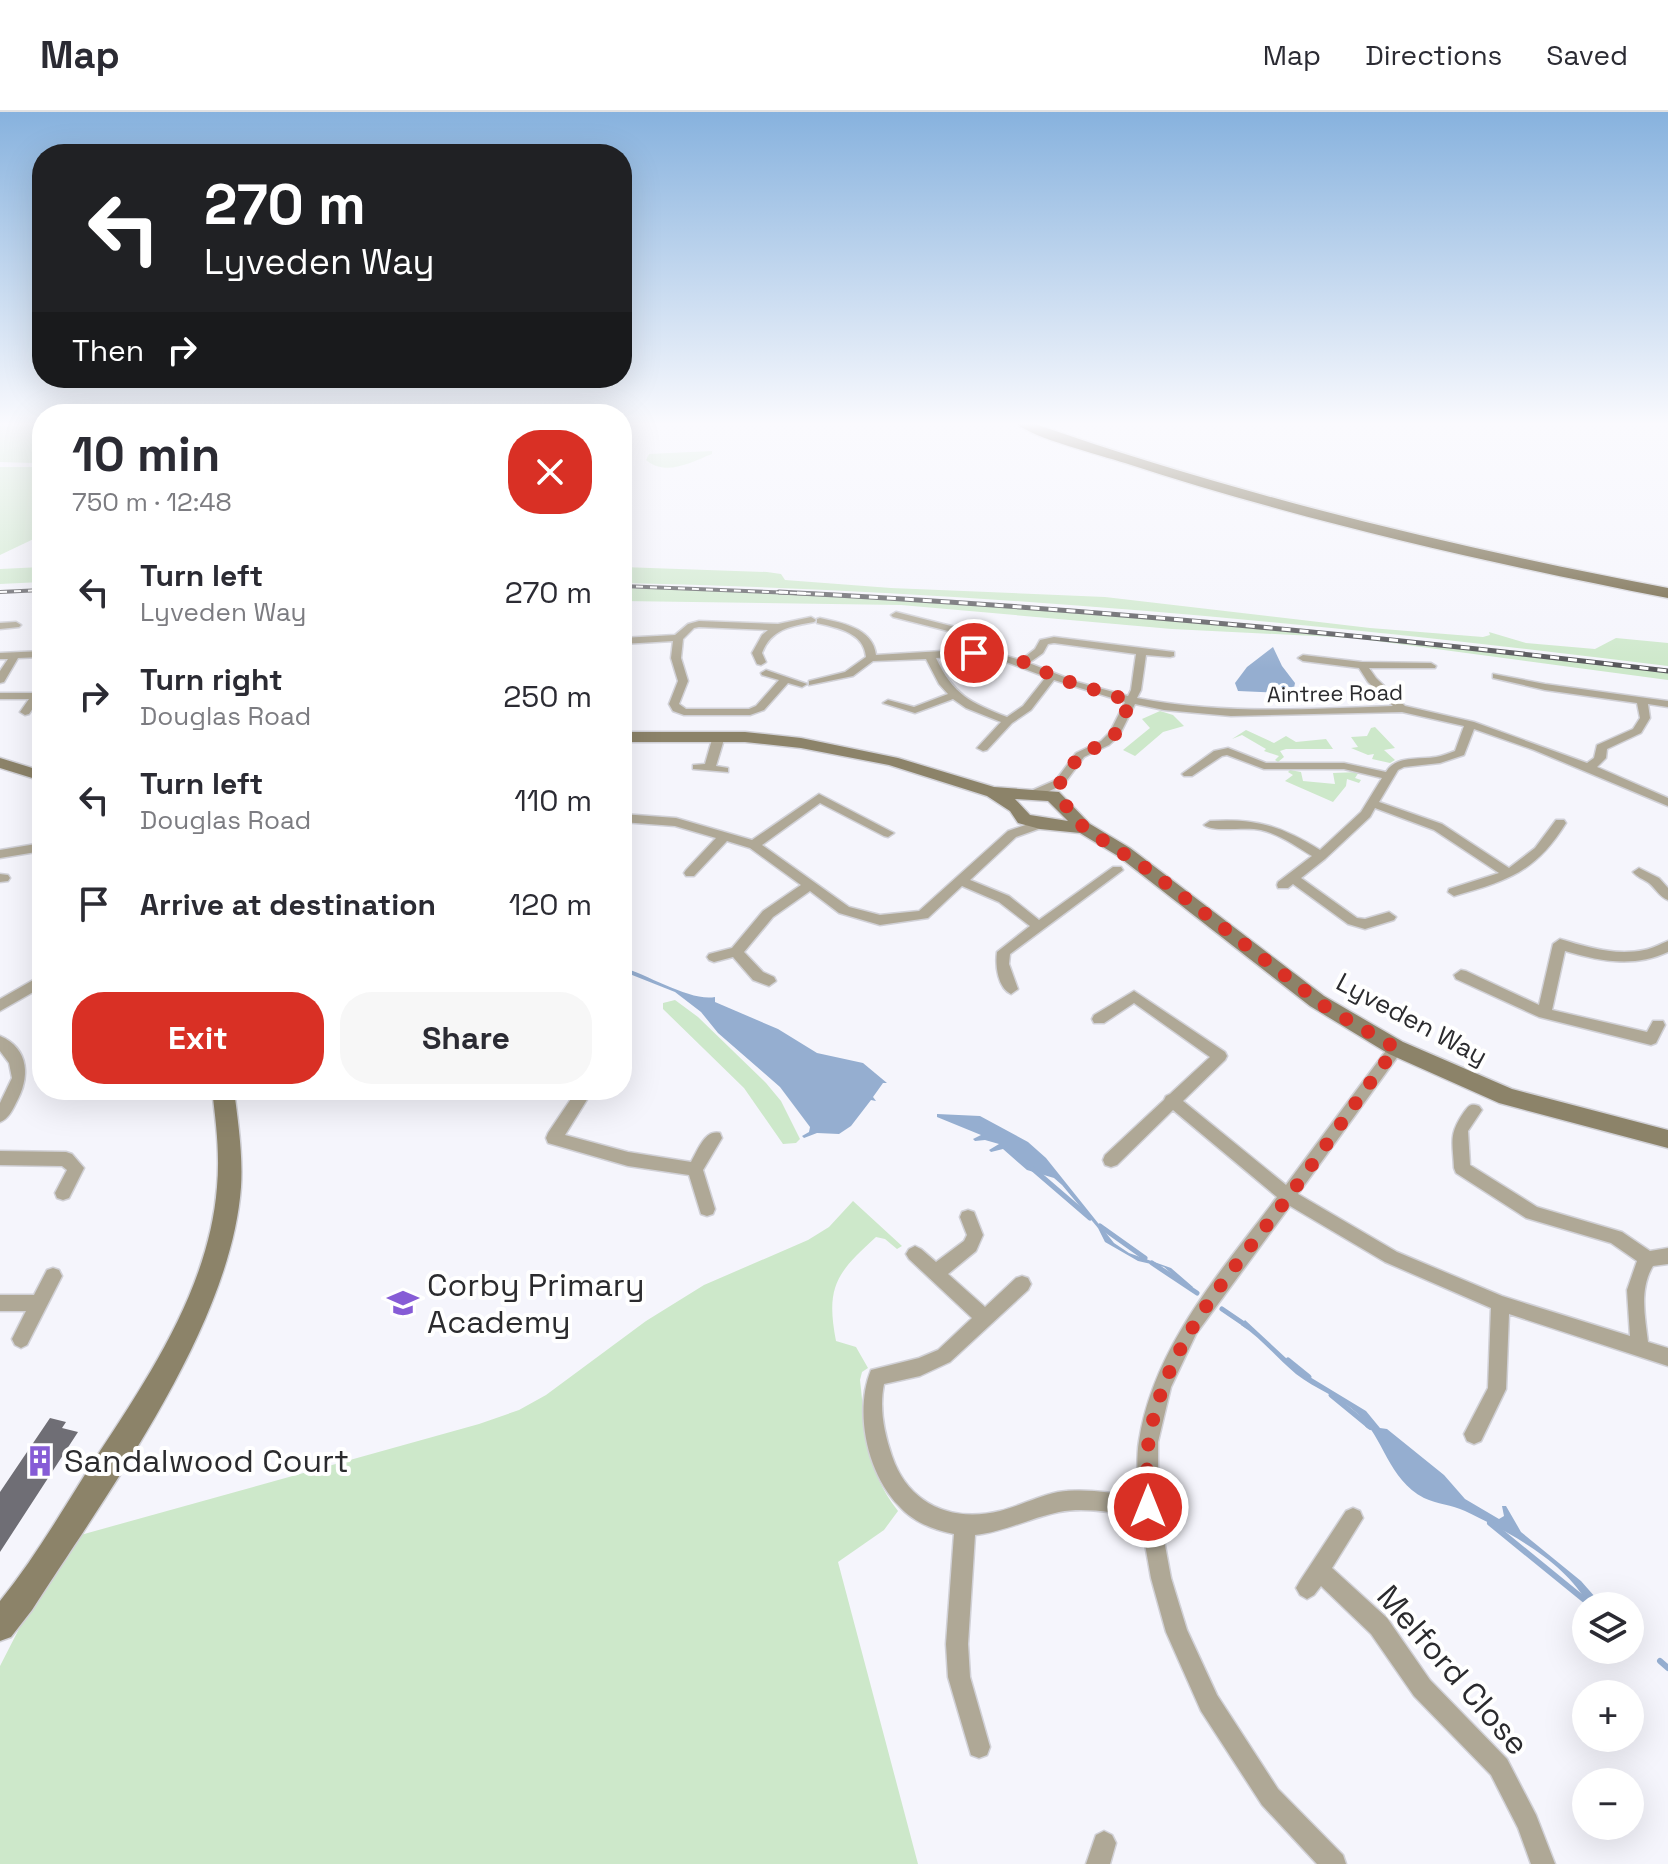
<!DOCTYPE html>
<meta charset="utf-8">
<style>
:root{--surface:#fff;--page:#f7f7f7;--text:#2b2b33;--muted:#7c7c81;--line:#e1e1e2;--accent:#d93025}
body{margin:0;font-family:"Space Grotesk",sans-serif;background:var(--page);color:var(--text);height:100vh;display:flex;flex-direction:column;font-size:30px;white-space:nowrap}
*{box-sizing:border-box;margin:0}
p{font-size:26px;color:var(--muted)}
.icon{flex:none;width:44px;height:44px;fill:none;stroke:currentColor;stroke-width:2;stroke-linecap:round;stroke-linejoin:round}
.map{position:relative;flex:1;overflow:hidden}
.sheet{position:absolute;left:32px;top:292px;width:600px;height:696px;display:flex;flex-direction:column;background:var(--surface);border-radius:32px;box-shadow:0 8px 32px #0002}
.sheet>*{flex:none}
.hud{position:absolute;left:32px;top:32px;width:600px;height:244px;border-radius:32px;box-shadow:0 8px 32px #0002;background:#202124;color:#fff;overflow:hidden}
.tools{position:absolute;left:1572px;top:1480px;display:grid;gap:16px}
.tools a{display:grid;place-items:center;width:72px;height:72px;border-radius:50%;background:var(--surface);box-shadow:0 8px 32px #0002;font-size:40px}
.pin{position:absolute;display:grid;place-items:center;width:68px;height:68px;color:#fff;margin:-34px;border:4px solid #fff;border-radius:50%;box-shadow:0 2px 8px #0007}
.me{position:absolute;width:88px;margin:-44px;rotate:0deg;stroke-linejoin:round;filter:drop-shadow(0 0 6px #0008)}
.turn{display:flex;align-items:center;gap:28px;height:168px;padding:0 40px;font-size:36px}
.turn .icon{width:104px;height:104px;stroke-width:2.5}
.turn b{display:block;font-size:56px;line-height:68px}
.then{display:flex;align-items:center;height:76px;padding:0 40px;background:#0003;gap:16px;font-size:30px}
.round{display:grid;place-items:center;flex:none;width:84px;height:84px;border-radius:32px;background:var(--page)}
.overview{display:flex;align-items:center;justify-content:space-between;height:136px;padding:0 40px}
h1{font-size:48px;font-weight:800;line-height:60px}
.action{display:flex;gap:16px;margin-top:auto;padding:16px 40px}
.action a{flex:1;height:92px;border-radius:32px;background:var(--accent);color:#fff;font-size:32px;font-weight:800;line-height:92px;text-align:center}
.action a+a{background:var(--page);color:var(--text)}
ul{padding:0;list-style:none}
li{display:flex;align-items:center;gap:24px;height:104px;padding:0 40px}
li div{flex:1}
li b{display:block;font-size:30px}
li em{font-style:normal}
header{display:flex;align-items:center;gap:48px;box-sizing:border-box;height:112px;padding:0 40px;background:var(--surface);border-bottom:2px solid var(--line)}
header strong{font-size:38px}
nav{display:flex;gap:44px;margin-inline-start:auto;font-size:28px}
.map>svg:first-child{display:block}
.green{fill:#cde8ca}
.water{fill:#95aed0}
.lines{fill:none;stroke-linecap:round;stroke-linejoin:round}
.stream-far1{stroke:#95aed0;stroke-width:5}
.stream{stroke:#95aed0;stroke-width:6}
.building{fill:#6f6e75}
.street-casing{stroke:#d1d1d7;stroke-width:3}
.secondary-casing{stroke:#d1d1d7;stroke-width:3}
.highway-casing{stroke:#d1d1d7;stroke-width:3}
.street{fill:#afa896;fill-rule:evenodd}
.secondary{fill:#8c8369;fill-rule:evenodd}
.highway{fill:#5f512c;fill-rule:evenodd}
.rail-far1-casing{stroke:#555559;stroke-width:4}
.rail-casing{stroke:#555559;stroke-width:5}
.rail-far1{stroke:#fff;stroke-width:2;stroke-dasharray:7;stroke-linecap:butt}
.rail{stroke:#fff;stroke-width:3;stroke-dasharray:9;stroke-linecap:butt}
.route{stroke:#d93025;stroke-width:14;stroke-dasharray:0 25.2}
.labels{text-anchor:middle;dominant-baseline:central;stroke-width:8;stroke-linejoin:round;paint-order:stroke}
.far-street-label{font-size:22px;fill:#2b2b2e;stroke:#fff}
.street-label{font-size:26px;fill:#2b2b2e;stroke:#fff}
.near-poi-label{font-size:32px;fill:#2b2b2e;stroke:#fff;text-anchor:start}
.near-street-label{font-size:32px;fill:#2b2b2e;stroke:#fff}
</style>
<header>
<strong>Map</strong>
<nav><a>Map</a><a>Directions</a><a>Saved</a></nav>
</header>
<div class="map">
<svg width="1668" height="1752" viewBox="0 0 1668 1752">
<rect width="100%" height="100%" fill="#f5f5fc"/>
<g class="green">
<path d="M0,312H42V342L33,351L0,350Z"/>
<path d="M712,339V342C691,350 666,365 646,348L649,342Z"/>
<path d="M0,355H42V423L0,443Z"/>
<path d="M42,455V470L0,472V457Z"/>
<path d="M622,455L767,460L781,462L785,468L891,476L1105,485L1370,516L1483,525L1490,523L1489,520L1526,531L1595,537L1616,526L1668,531V554C1320,511 972,478 622,471Z"/>
<path d="M622,476C966,483 1309,516 1650,559L1668,561V568L1354,526L1172,517L901,493L622,489Z"/>
<path d="M1160,599L1173,603L1184,614L1163,620L1135,644L1123,638L1150,616L1142,607Z"/>
<path d="M1375,615L1395,636L1384,638L1395,648L1390,651L1372,647L1374,642L1368,643L1351,636L1358,635L1351,625L1367,624L1371,616Z"/>
<path d="M1246,618L1274,631L1286,624L1296,630L1326,627L1333,637H1286L1280,639L1284,645L1278,650L1275,648L1279,644L1264,639L1266,637L1242,623L1232,627Z"/>
<path d="M1290,658L1301,660L1303,669L1335,672L1333,661L1359,660L1355,666L1361,668L1359,671L1347,667L1346,674L1333,690L1285,669L1293,663L1288,660Z"/>
<path d="M675,888L698,905L766,971L781,989L800,1027L796,1031L783,1032L744,976L663,897V891Z"/>
<path d="M853,1089L902,1134L897,1137L885,1127L876,1125C838,1160 825,1173 836,1229L856,1235L868,1256L862,1260L860,1268C866,1320 865,1356 898,1399L884,1418L838,1450L918,1752H0V1554L22,1511L77,1424L479,1312L519,1298L546,1283L646,1209L704,1173L808,1128L829,1115Z"/>
</g>
<g class="water">
<path d="M1273,535L1282,554L1295,571L1294,576L1285,581L1238,579L1235,571L1247,555Z"/>
<path d="M622,855C648,863 692,890 715,885V890L778,917L817,941L863,951L887,971H883L873,985L876,989L871,988L851,1014L839,1022L817,1021L804,1026L802,1024L809,1020L810,1015L780,975L718,921L701,900L675,880L622,859Z"/>
<path d="M937,1002L980,1004L1028,1030L1046,1046L1114,1131L1129,1141L1171,1156L1193,1175L1190,1178L1164,1155L1138,1149L1105,1130L1098,1116L1062,1073L1054,1066L1027,1058L1003,1037L991,1040L989,1038L999,1032L985,1028L975,1029L973,1027L981,1023L937,1005Z"/>
<path d="M1245,1208L1300,1259L1366,1299L1380,1316L1387,1317L1444,1363L1465,1387L1499,1407L1504,1404L1502,1394H1506L1521,1420L1581,1469L1603,1494H1589C1566,1450 1509,1420 1465,1399C1452,1393 1437,1392 1424,1386C1388,1367 1384,1326 1358,1302C1340,1285 1315,1277 1296,1262C1277,1246 1262,1227 1241,1213Z"/>
</g>
<g class="lines">
<g class="stream-far1">
<path d="M1033,1057L1090,1106"/>
<path d="M1100,1114L1145,1146"/>
<path d="M1152,1151L1197,1181"/>
<path d="M1222,1197L1247,1214"/>
<path d="M1288,1248L1309,1265"/>
<path d="M1331,1283L1370,1315"/>
</g>
<g class="stream">
<path d="M1368,1313L1371,1315"/>
<path d="M1490,1411L1592,1494"/>
<path d="M1660,1549L1668,1556"/>
</g>
</g>
<path class="building" d="M50,1306L66,1310L62,1316L78,1320L0,1440V1380Z"/>
<g class="lines">
<defs>
<g id="street">
<path d="M896,500L959,516L969,538L995,541L1021,548L1035,537L1040,528L1054,525L1174,540V544L1170,545L1146,543L1141,578L1137,586C1222,603 1307,597 1393,594L1368,570L1359,556L1303,549L1298,546L1303,543L1362,550L1431,551L1436,554L1435,556H1369L1376,566L1405,594L1474,610L1587,651L1594,646L1597,633L1633,617L1640,606L1637,591L1545,578L1493,566V562L1545,572L1668,589V595L1648,592L1650,606L1641,621L1607,637L1606,646L1597,655L1668,686V694L1534,638L1474,617L1464,643L1440,651L1404,655L1398,658L1379,690L1442,712L1509,756L1535,736L1556,708H1564L1566,711C1536,760 1507,769 1454,784L1448,780L1449,777L1499,761L1434,718L1375,696L1370,705L1325,747L1301,766L1357,806L1365,807L1389,800L1396,805L1394,808L1365,817L1348,812L1293,772L1288,776H1278L1277,773L1278,770L1312,744C1296,734 1279,722 1261,718C1245,714 1215,721 1204,713L1210,709C1256,706 1281,714 1320,738L1361,700L1382,666L1344,657H1264L1227,643L1222,644L1192,664H1184L1182,662L1214,639L1228,636L1266,651H1344L1386,660C1396,643 1418,648 1436,645C1442,644 1449,641 1455,639L1464,614L1402,600L1231,604L1164,598L1135,592L1119,624L1109,633L1084,645L1064,672L1037,685L1031,681L1033,678L1056,668L1076,641L1101,629L1110,620L1125,590L1054,568L1031,598L1012,611L987,638L983,639L977,636L1001,610L966,596L953,587L915,601L883,591L888,588L914,595L948,582L939,572L926,547L873,549L853,564L809,573V569L845,560L866,545C864,520 837,516 817,511V507L820,506C842,511 873,516 876,543L959,538L952,520L893,505L891,503ZM1054,531L1136,542L1131,578L1128,584L1077,570L1029,551L1043,541L1048,532ZM969,544L1001,548L1046,565L1023,594L1007,605C971,591 953,583 936,546Z"/>
<path d="M811,505L816,508L814,510C791,514 771,517 762,541L766,550L761,553L757,552L752,541L762,523L768,518L699,515L694,516L683,527L681,546L688,569L679,592L686,597H749L756,594L779,568L762,563L761,561L766,558L807,572L802,575L788,571L764,598L750,603H684L673,599L669,592L678,569L671,546L673,529L622,532V526L675,523L688,512L699,509L778,512Z"/>
<path d="M16,510L21,513L19,515L0,517V511Z"/>
<path d="M42,539V545L18,546L4,570L0,571V559L8,547H0V541Z"/>
<path d="M0,581H42V587H39L29,602L25,603L20,600L29,587H0Z"/>
<path d="M719,621L725,624L716,654L728,656V660L693,657V653L705,652L713,624Z"/>
<path d="M819,682L894,721L888,725L884,724L820,691L762,733L849,795L880,803L919,799L1008,719L1040,708L1046,712L1044,715L1016,725L970,768L1009,784L1039,808L1113,755H1121L1123,758L1010,842L1009,852L1018,877L1011,882C998,876 995,854 997,840L1030,814L999,790L962,774L928,806L880,813L839,801L810,779L773,805L744,840L763,860L774,865L776,869L769,874L753,868L733,845L714,850L709,848L707,845L709,842L732,836L763,799L801,773L750,736L727,729L694,764H686L684,761L686,758L716,726L675,714L622,710V702L676,706L752,728Z"/>
<path d="M42,731V739L0,746V738Z"/>
<path d="M1639,756L1659,766L1668,776V788C1660,785 1656,777 1649,771C1643,767 1637,765 1633,760Z"/>
<path d="M0,762L8,763L10,766L8,769L0,770Z"/>
<path d="M1560,827C1587,835 1615,844 1644,838C1652,837 1660,832 1668,829V840C1634,856 1599,849 1565,839L1552,898L1647,920L1653,909H1663L1665,913L1656,931L1651,933L1539,905L1456,867L1454,863L1461,858L1466,859L1539,893L1553,832Z"/>
<path d="M42,863V875L0,899V887Z"/>
<path d="M1134,879L1225,940L1227,944L1225,948L1183,989L1286,1073L1391,932H1401L1403,936L1401,940L1298,1082L1397,1140L1502,1184L1630,1224L1627,1178L1637,1149L1611,1131L1526,1106L1456,1061L1454,1056C1453,1030 1448,1023 1464,1000C1469,993 1471,991 1479,994L1482,998L1468,1019L1470,1053L1537,1095L1622,1120L1650,1139L1668,1136V1152L1653,1154C1639,1177 1645,1205 1648,1230L1668,1236V1254L1509,1202L1506,1277L1481,1329L1474,1332L1467,1329L1464,1322L1488,1276L1491,1196L1385,1150L1290,1094L1196,1222L1171,1275L1158,1330V1395L1171,1466L1187,1518L1217,1583L1278,1677L1343,1743L1346,1752H1317L1262,1693L1201,1599L1166,1520L1151,1466L1140,1404C1113,1401 1085,1395 1059,1400C1030,1406 1004,1420 975,1423L968,1532L970,1565L990,1635L987,1643L979,1646L971,1643L948,1565L946,1532L954,1422C934,1418 913,1410 899,1394C867,1361 854,1300 871,1258L919,1246L938,1238L972,1206L909,1147L906,1142L909,1137L915,1134L921,1137L936,1150L964,1129L967,1123L960,1105L962,1100L968,1098L974,1100L983,1123L976,1139L948,1162L985,1195L1016,1166L1022,1164L1028,1166L1031,1172L1028,1178L950,1250L920,1264L884,1272C879,1296 884,1321 892,1344C908,1392 952,1411 1000,1399C1020,1394 1038,1384 1058,1380C1085,1376 1112,1381 1138,1384C1138,1366 1136,1346 1139,1329C1154,1233 1221,1160 1277,1085L1173,998L1117,1053L1111,1055L1105,1053L1103,1048L1105,1043L1164,988L1166,984L1170,982L1210,945L1134,891L1104,911H1094L1092,907L1094,903Z"/>
<path d="M0,924C30,937 30,966 16,991C12,999 8,1007 0,1010V991L12,966L9,951L0,939Z"/>
<path d="M577,978H593L565,1023L628,1040L691,1050C698,1038 705,1017 720,1021L722,1026L703,1058L715,1097L713,1102L707,1104L701,1102L689,1063L628,1054L548,1031L546,1026L548,1021Z"/>
<path d="M0,1039L66,1040L72,1042L84,1056L69,1086L63,1088L57,1086L55,1081L67,1058L62,1054L0,1053Z"/>
<path d="M53,1156L59,1158L62,1164L59,1170L27,1233L21,1236L15,1233L12,1227L26,1199H0V1183H34L47,1158Z"/>
<path d="M1353,1396L1360,1399L1363,1406L1332,1456L1387,1506L1430,1568L1507,1647L1536,1703L1555,1752H1531L1518,1716L1491,1663L1414,1584L1371,1522L1321,1474L1314,1483L1307,1487L1300,1483L1296,1476L1300,1469L1346,1399Z"/>
<path d="M1104,1719L1112,1723L1116,1731L1110,1752H1086L1096,1723Z"/>
</g>
<g id="secondary">
<path d="M622,620H745L801,626L898,646L994,675L1059,680L1090,712L1130,736L1324,884L1403,930L1512,977L1668,1018V1036L1499,991L1389,942L1310,894L1118,744L1080,721L1040,717L1018,711L1010,699L987,684L889,653L801,636L745,630H622ZM1015,687L1048,689L1068,709L1030,703Z"/>
<path d="M0,646L42,659V669L0,656Z"/>
<path d="M212,978H234C238,1010 243,1042 241,1075C231,1215 107,1381 32,1498L11,1525L0,1529V1489C34,1447 62,1399 91,1353C146,1269 209,1178 217,1075C220,1042 216,1010 212,978Z"/>
</g>
<path id="highway" d="M1017,312H1035C1242,384 1453,435 1668,476V486C1484,450 1303,409 1125,351C1100,343 1033,326 1017,312Z"/>
</defs>
<use href="#street" class="street-casing"/>
<use href="#secondary" class="secondary-casing"/>
<use href="#highway" class="highway-casing"/>
<use href="#street" class="street"/>
<use href="#secondary" class="secondary"/>
<use href="#highway" class="highway"/>
<defs>
<g id="rail-far1">
<path d="M622,474L819,482"/>
<path d="M0,480L42,478"/>
</g>
<path id="rail" d="M779,480C1076,495 1372,523 1668,559"/>
</defs>
<use href="#rail-far1" class="rail-far1-casing"/>
<use href="#rail" class="rail-casing"/>
<use href="#rail-far1" class="rail-far1"/>
<use href="#rail" class="rail"/>
</g>
<linearGradient id="sky" x2="0" y2="1"><stop stop-color="#87b2de"/><stop offset="0.56" stop-color="#fafafe"/><stop offset="1" stop-color="#fafafe" stop-opacity="0"/></linearGradient>
<rect width="1668" height="557" fill="url(#sky)"/>
<g class="lines">
<path class="route" d="M974,541L1024,550L1060,567L1131,589L1115,622L1105,631L1080,643L1060,670L1063,678V690L1084,716L1150,759L1327,896L1396,936C1359,984 1326,1035 1289,1084C1232,1161 1165,1230 1149,1328C1145,1350 1148,1374 1148,1395"/>
</g>
<defs>
<symbol id="school-bare" viewBox="-9 -9 18 18"><path d="M0-5L7-2L0 1L-7-2ZM-4 1L0 2.5L4 1V4Q0 6-4 4Z" fill="#865cd6" stroke="#fff" stroke-width="2.5" paint-order="stroke"/></symbol>
<symbol id="building-bare" viewBox="-9 -9 18 18"><path d="M-4-6H4V6H1V3H-1V6H-4ZM-2.5-4.3h1.7v1.8h-1.7ZM.8-4.3h1.7v1.8H.8ZM-2.5-1h1.7V.8h-1.7ZM.8-1h1.7V.8H.8Z" fill="#865cd6" stroke="#fff" stroke-width="2.5" paint-order="stroke"/></symbol>
</defs>
<g fill-rule="evenodd">
<use href="#school-bare" x="381" y="1169" width="44" height="44"/>
<use href="#building-bare" x="18" y="1327" width="44" height="44"/>
</g>
<g class="labels">
<g class="far-street-label">
<text transform="translate(1335 581) rotate(-1)">Aintree Road</text>
</g>
<g class="street-label">
<text transform="translate(1412 907) rotate(28)">Lyveden Way</text>
</g>
<g class="near-poi-label">
<text x="427" y="1173">Corby Primary<tspan x="427" dy="37">Academy</tspan></text>
<text x="64" y="1349">Sandalwood Court</text>
</g>
<g class="near-street-label">
<text transform="translate(1453 1558) rotate(49)">Melford Close</text>
</g>
</g>
</svg>
<div class="tools">
<a><svg class="icon" aria-label="layers" viewBox="0 0 24 24"><path d="M12 4l9 5-9 5-9-5zM3 14l9 5 9-5"/></svg></a>
<a>+</a>
<a>−</a>
</div>
<div class="pin" style="left:974px;top:541px;background:#d93025"><svg class="icon" aria-label="arrive" viewBox="0 0 24 24"><path d="M6 21V4h12l-3 4 3 4H6"/></svg></div>
<svg class="me" style="left:1148px;top:1395px" viewBox="-20 -20 40 40"><circle r="17" fill="#d93025" stroke="#fff" stroke-width="3"/><path d="M0-11L8 9 0 5-8 9z" fill="#fff"/></svg>
<div class="hud">
<div class="turn"><svg class="icon" aria-label="left" viewBox="0 0 24 24"><path d="M17 20v-9H6M10 6l-5 5 5 5"/></svg><div><b>270 m</b>Lyveden Way</div></div>
<div class="then">Then<svg class="icon" aria-label="right" viewBox="0 0 24 24"><path d="M7 20v-9h11M14 6l5 5-5 5"/></svg></div>
</div>
<section class="sheet">
<div class="overview"><div><h1>10 min</h1><p>750 m · 12:48</p></div><a class="round" style="background:#d93025;color:#fff"><svg class="icon" aria-label="close" viewBox="0 0 24 24"><path d="M6 6l12 12M18 6L6 18"/></svg></a></div>
<ul>
<li><svg class="icon" aria-label="left" viewBox="0 0 24 24"><path d="M17 20v-9H6M10 6l-5 5 5 5"/></svg><div><b>Turn left</b><p>Lyveden Way</p></div><em>270 m</em></li>
<li><svg class="icon" aria-label="right" viewBox="0 0 24 24"><path d="M7 20v-9h11M14 6l5 5-5 5"/></svg><div><b>Turn right</b><p>Douglas Road</p></div><em>250 m</em></li>
<li><svg class="icon" aria-label="left" viewBox="0 0 24 24"><path d="M17 20v-9H6M10 6l-5 5 5 5"/></svg><div><b>Turn left</b><p>Douglas Road</p></div><em>110 m</em></li>
<li><svg class="icon" aria-label="arrive" viewBox="0 0 24 24"><path d="M6 21V4h12l-3 4 3 4H6"/></svg><div><b>Arrive at destination</b></div><em>120 m</em></li>
</ul>
<div class="action"><a>Exit</a><a>Share</a></div>
</section>
</div>
